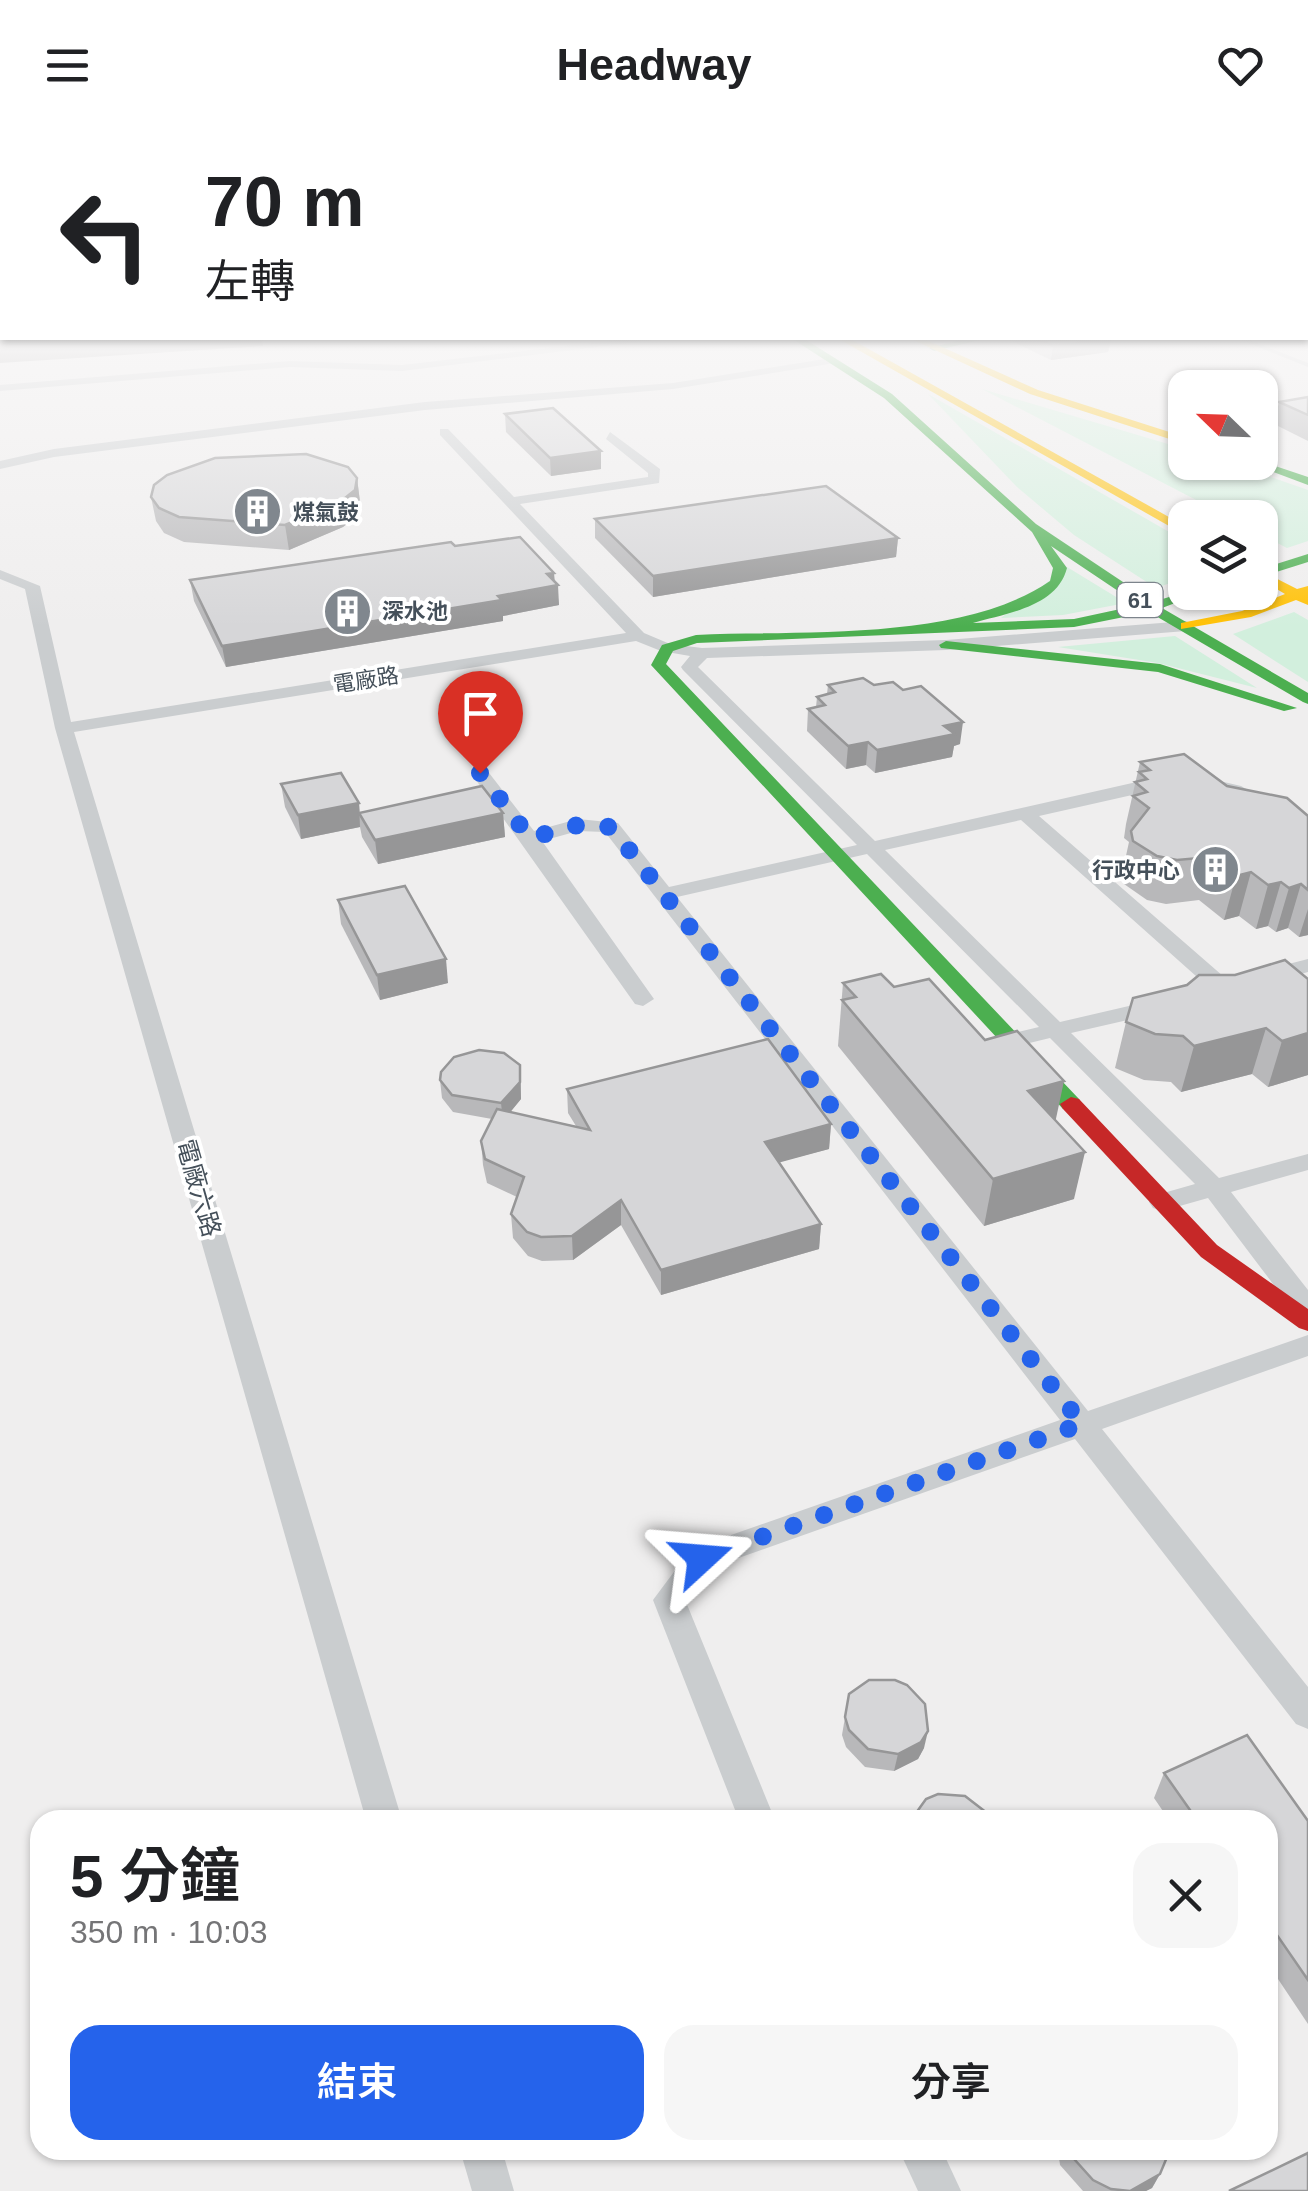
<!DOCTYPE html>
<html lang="zh-TW">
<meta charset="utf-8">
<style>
:root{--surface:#fff;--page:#f6f6f6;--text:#202124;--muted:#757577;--accent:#2563eb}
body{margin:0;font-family:Arial,"Noto Sans TC",sans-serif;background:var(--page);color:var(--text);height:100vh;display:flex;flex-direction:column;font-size:38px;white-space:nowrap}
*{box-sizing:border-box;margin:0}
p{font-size:32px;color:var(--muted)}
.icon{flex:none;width:55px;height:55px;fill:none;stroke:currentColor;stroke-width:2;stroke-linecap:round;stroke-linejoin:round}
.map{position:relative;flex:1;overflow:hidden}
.panel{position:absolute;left:30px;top:1680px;width:1248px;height:350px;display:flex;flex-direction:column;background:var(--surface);border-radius:30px;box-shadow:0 2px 8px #0004}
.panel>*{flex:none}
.hud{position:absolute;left:0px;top:0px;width:1310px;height:210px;box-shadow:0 2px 8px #0004;background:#fff;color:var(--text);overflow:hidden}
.needle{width:65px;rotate:293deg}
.buttons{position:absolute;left:1168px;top:240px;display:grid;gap:20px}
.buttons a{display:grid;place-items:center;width:110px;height:110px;border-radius:20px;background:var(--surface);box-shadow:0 2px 8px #0004;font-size:50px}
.pin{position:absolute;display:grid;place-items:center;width:85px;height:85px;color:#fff;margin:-102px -42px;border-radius:50% 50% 50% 0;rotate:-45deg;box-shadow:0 0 10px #0007}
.pin .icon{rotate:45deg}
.me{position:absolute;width:110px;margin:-55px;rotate:71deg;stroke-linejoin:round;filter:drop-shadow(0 0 8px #0008)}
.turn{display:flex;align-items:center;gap:35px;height:210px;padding:0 40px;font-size:45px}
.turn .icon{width:130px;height:130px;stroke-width:2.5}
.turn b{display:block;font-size:70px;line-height:85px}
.round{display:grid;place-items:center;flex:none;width:105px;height:105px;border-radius:30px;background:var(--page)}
.overview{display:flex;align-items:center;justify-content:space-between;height:170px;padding:0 40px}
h1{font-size:60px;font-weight:600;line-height:75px}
.primary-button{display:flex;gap:20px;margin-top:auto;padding:20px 40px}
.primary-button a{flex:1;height:115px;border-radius:30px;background:var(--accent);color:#fff;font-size:40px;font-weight:600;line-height:115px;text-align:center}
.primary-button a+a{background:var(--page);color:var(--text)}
header{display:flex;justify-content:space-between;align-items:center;height:130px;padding:0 40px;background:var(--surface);font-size:45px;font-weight:600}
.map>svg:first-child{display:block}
.green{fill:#d2efdd}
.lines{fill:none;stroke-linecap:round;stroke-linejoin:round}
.lane{fill:#cacdcf;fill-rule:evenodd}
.street{fill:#cacdcf;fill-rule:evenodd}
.fast{fill:#4caf50;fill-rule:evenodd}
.slow{fill:#ffc107;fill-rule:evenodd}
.jam{fill:#c62828;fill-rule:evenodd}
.wall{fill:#b8b8ba}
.shaded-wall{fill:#969697}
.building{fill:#d6d6d8;stroke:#969697;stroke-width:2.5}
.route{stroke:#2563eb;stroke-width:18;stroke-dasharray:0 32.4}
.labels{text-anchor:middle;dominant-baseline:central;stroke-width:8;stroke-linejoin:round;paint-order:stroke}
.far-poi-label{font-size:22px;font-weight:bold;fill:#45505a;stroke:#fff;text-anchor:start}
.shield{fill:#fff;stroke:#7d848c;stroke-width:2.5}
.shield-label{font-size:22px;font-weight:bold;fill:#45505a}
.far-street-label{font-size:22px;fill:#45505a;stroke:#fff}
.street-label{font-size:25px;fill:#45505a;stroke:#fff}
</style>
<header><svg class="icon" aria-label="menu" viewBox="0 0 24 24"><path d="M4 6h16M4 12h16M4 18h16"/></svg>Headway<svg class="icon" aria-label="heart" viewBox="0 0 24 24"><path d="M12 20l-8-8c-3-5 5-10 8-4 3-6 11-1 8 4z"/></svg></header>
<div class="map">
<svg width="1308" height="2061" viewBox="0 0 1308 2061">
<rect width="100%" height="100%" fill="#efeeee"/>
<g class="green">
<path d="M982,259L1185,319V332L1230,333L1308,360V411L1287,418L1260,404V388L1229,387Z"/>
<path d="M928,264L1185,411V448L1156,458L1074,405L1017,357Z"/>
<path d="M1067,437L1126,473L1063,485L1001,488Z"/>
<path d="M1294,482L1308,490V552L1233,504Z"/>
<path d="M1175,506L1257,558L1158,533L1058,517Z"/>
</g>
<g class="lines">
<path class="lane" d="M1236,208H1244L1308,233V237Z"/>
<g class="street">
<path d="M635,208H670L402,241L290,237L0,261V255L290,231L402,235Z"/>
<path d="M831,228L835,233L673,259L425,280L54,327L0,339V331L54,319L425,272L673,253Z"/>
<path d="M440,299H448L514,367L648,347V343L606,309L610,302L660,339L659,353L520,374L644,503L670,514L702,518L946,510L1186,491L1194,496L1186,501L946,520L707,528L698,537L875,711L1181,642L1241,656L1308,695V710L1242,671L1181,654L1039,686L1231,853L1234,858L1231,863H1215L1021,690L885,720L1060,892L1159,869L1167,871L1170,876L1167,881L1071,903L1219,1048L1308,1024V1040L1231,1062L1308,1160V1190L1298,1187L1208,1068L1162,1081L1153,1078L1149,1072L1153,1066L1195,1054L1050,908L1009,918L1001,916L998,911L1001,906L1039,897L867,724L677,767L1088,1281L1308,1205V1226L1102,1299L1308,1557V1599L1296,1594L1075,1309L713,1437L686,1472L775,1690H739L653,1470L691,1419L1060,1290L605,702L578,701L542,711L654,869L643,876L635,874L471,643L486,639L534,701L578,689L618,693L669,757L857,715L683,540L681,537L690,526L661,521L636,511L74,602L402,1690H366L55,598L25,459L0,449V440L40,456L71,592L626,503L440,305Z"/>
<path d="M1308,829V842L1265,854L1254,847L1257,842Z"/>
<path d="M460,2020H502L514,2061H472Z"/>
<path d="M899,2020H942L961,2061H918Z"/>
</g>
<g class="fast">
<path d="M791,208H803L892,264L1036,394L1153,472L1185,462H1204L1162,478L1308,563V574L1303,572L1149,482L1074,497L697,513L673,521L666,534L1079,969L1082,974L1079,979H1063L651,535L662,515L696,505C802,500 961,512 1050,451L1053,438L1032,402L884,268ZM1051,416L1139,475L1074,489L973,493C1007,483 1057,477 1067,438Z"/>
<path d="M968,208H988L934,221L929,218Z"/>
<path d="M1260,331L1308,347V355L1247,332Z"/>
<path d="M1308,424V432L1260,447V439Z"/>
<path d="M946,511L1160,534L1297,578L1284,581L1158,542L941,518L939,515Z"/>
</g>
<g class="slow">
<path d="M837,208H849L1185,396V405Z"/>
<path d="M909,208H922L1038,260L1185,307V314L1030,264Z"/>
<path d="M1260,440L1297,459L1308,456V475L1296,470L1251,487L1181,499V493L1242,481L1285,464L1260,449Z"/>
</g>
<path class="jam" d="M1071,967L1079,969L1217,1115L1308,1179V1201L1299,1198L1201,1127L1063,979L1060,974Z"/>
</g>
<g class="wall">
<path d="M1005,208H1109L1111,209L1108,222L1051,230Z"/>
<path d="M1308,267V311L1274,294L1279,272Z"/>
<path d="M505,284L601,339L551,346L506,302Z"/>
<path d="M357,348L360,372L358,385L343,397L289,420L184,412L164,403L156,391L151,367Z"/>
<path d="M595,389L898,408L896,427L653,467L595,408Z"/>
<path d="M455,416L554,443L559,475L503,486V491L226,537L194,471L190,450Z"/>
<path d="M828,555L960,614L954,616L952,627L875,643L866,635L846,639L807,601L808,579L816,577L817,567L827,564Z"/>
<path d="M1140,632L1227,656L1308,686V805L1299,807L1288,798L1276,802L1268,796L1256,799L1239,786L1224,790L1199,770L1166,774L1147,770L1124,754L1122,744L1129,712L1124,708L1126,694Z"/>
<path d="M281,654L359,673L360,683H503L505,707L378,734L362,707L360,697L301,709L285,677Z"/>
<path d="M338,770L448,853L380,870L341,794Z"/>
<path d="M1308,849V945L1268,957L1252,944L1181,962L1171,952L1144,950L1115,938L1126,892Z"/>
<path d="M843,853L894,857L1056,990L1074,1069L984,1096L838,916Z"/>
<path d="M440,950L521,953V969L510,982L576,996L568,983L567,959L831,994L829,1019L778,1032L821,1094L819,1119L661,1165L621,1095L573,1130L542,1131L528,1126L513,1108L511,1084L517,1067L487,1053L483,1035L481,1011L492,989L453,982L442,968Z"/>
<path d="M849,1564L924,1618L918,1629L894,1641L865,1637L846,1617L842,1605Z"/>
<path d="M1164,1643L1308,1691V1894L1268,1834V1690H1169L1154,1668Z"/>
<path d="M1058,2020H1166L1160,2044L1152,2058L1146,2061H1083L1060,2035Z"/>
</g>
<g class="shaded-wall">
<path d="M54,208H262L263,216L0,233V212Z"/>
<path d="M1111,209L1108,222L1051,230L1053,216Z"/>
<path d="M601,321V339L551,346L550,328Z"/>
<path d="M357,348L360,372L358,385L343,397L289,420L285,395Z"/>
<path d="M898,408L896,427L653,467V446Z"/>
<path d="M554,443V455H558L559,475L503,486V491L226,537L222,516L498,466L547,444Z"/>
<path d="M963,592L960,614L954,616L952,627L875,643L877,620L944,596Z"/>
<path d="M868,612L866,635L846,639L848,616Z"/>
<path d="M359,673L360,697L301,709L298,685Z"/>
<path d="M503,683L505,707L378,734L375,710Z"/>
<path d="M1251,742L1239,786L1224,790L1236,746Z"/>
<path d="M1281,752L1268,796L1256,799L1268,755Z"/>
<path d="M1301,754L1288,798L1276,802L1289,758Z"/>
<path d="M1308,779V805L1299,807Z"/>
<path d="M446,829L448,853L380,870L377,845Z"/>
<path d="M1266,898L1252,944L1181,962L1194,916Z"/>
<path d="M1308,903V945L1268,957L1282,911Z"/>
<path d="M520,935L521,969L503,991L501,973Z"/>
<path d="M1064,951L1054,998L1028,961Z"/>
<path d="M831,994L829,1019L763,1037L765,1012Z"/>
<path d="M1085,1022L1074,1069L984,1096L993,1049Z"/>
<path d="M621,1070V1095L573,1130L572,1106Z"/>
<path d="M821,1094L819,1119L661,1165V1140Z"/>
<path d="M928,1601L924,1618L918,1629L894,1641L898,1624Z"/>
<path d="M1160,2044L1152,2058L1146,2061H1130Z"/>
</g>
<g class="building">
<path d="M0,208H54L0,212Z"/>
<path d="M1036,208H1109L1111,209L1053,216Z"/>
<path d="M1308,267V285L1279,272Z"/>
<path d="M553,278L601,321L550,328L505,284Z"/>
<path d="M306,324L348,337L357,348L355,360L340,372L285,395L179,387L159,378L151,367L154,355L167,345L215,328Z"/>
<path d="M826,356L898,408L653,446L595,389Z"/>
<path d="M520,407L554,443L547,444L558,455L498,466L502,470L222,516L190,450L451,412L455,416Z"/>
<path d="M863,548L874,555L893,552L903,560L921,556L963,592L944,596L955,604L877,620L868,612L848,616L808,579L825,575L817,567L835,562L828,555Z"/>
<path d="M1184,624L1227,656L1287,668L1308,686V760L1301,754L1289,758L1281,752L1268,755L1251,742L1236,746L1210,727L1177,730L1157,726L1133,711L1131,701L1149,678L1133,666L1147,662L1135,652L1147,649L1139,642L1150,640L1140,632Z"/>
<path d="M341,643L359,673L298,685L281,654Z"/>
<path d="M482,656L503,683L375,710L359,683Z"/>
<path d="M405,756L446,829L377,845L338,770Z"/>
<path d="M1285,830L1308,849V903L1282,911L1266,898L1194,916L1183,906L1155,904L1126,892L1133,868L1187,855L1199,845H1235Z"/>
<path d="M881,844L894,857L929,849L985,910L1017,901L1064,951L1028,961L1085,1022L993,1049L842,870L856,867L843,853Z"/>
<path d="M768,909L831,994L765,1012L821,1094L661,1140L621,1070L572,1106L541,1107L527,1102L511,1084L524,1047L485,1029L481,1011L497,979L590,1000L567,959Z"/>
<path d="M479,920L504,923L520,935V952L501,973L452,965L440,950L441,942L454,927Z"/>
<path d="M869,1550H895L907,1555L925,1574L928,1601L921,1612L898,1624L868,1619L849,1600L845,1587L849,1564Z"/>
<path d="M1247,1605L1308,1691V1850L1268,1792V1690H1197L1164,1643Z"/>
<path d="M938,1664L965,1666L987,1683L989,1690H911L926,1669Z"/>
<path d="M1066,2020H1166L1167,2027L1160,2044L1130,2061L1111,2059L1093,2050Z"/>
<path d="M1308,2023V2061H1229Z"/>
</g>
<linearGradient id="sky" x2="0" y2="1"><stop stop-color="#8dc4ea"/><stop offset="0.42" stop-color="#f8f7f7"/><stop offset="1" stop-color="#f8f7f7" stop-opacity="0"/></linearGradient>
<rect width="1308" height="497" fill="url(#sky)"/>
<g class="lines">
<path class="route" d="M480,643L530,708L578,695L611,697L1082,1294L702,1428"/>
</g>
<defs>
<symbol id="building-disc" viewBox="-11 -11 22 22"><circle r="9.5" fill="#80878e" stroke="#fff"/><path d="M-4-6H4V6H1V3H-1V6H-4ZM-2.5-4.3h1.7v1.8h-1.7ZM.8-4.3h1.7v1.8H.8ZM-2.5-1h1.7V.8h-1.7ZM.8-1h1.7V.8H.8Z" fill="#fff"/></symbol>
</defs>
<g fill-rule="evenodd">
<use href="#building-disc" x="230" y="354" width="55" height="55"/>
<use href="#building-disc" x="320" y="454" width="55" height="55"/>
<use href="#building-disc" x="1188" y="712" width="55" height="55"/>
</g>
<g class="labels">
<g class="far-poi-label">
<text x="293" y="382">煤氣鼓</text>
<text x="382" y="481">深水池</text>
<text x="1180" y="740" text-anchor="end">行政中心</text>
</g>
<rect class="shield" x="1117.5" y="453" width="45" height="34" rx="8"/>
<g class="shield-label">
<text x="1140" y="470">61</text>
</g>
<g class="far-street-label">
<text transform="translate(366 550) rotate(-9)">電廠路</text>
</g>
<g class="street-label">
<text transform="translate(199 1058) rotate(74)">電廠六路</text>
</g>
</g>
</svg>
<div class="buttons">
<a><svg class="needle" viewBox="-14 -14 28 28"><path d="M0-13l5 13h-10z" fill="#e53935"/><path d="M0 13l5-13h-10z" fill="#757577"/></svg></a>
<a><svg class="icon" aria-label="layers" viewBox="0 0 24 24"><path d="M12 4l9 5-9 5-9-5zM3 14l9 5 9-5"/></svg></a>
</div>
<div class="pin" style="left:480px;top:643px;background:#d93025"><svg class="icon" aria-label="arrive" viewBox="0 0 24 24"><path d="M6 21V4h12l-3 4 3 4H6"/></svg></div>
<svg class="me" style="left:702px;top:1428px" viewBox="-20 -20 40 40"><path d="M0-17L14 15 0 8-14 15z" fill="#2563eb" stroke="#fff" stroke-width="4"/></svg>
<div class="hud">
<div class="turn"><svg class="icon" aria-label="left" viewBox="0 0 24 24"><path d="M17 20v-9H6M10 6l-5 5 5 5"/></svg><div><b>70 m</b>左轉</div></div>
</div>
<section class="panel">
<div class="overview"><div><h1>5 分鐘</h1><p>350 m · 10:03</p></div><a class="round"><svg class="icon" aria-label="close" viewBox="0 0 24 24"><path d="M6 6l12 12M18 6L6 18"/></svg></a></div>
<div class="primary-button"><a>結束</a><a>分享</a></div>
</section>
</div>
